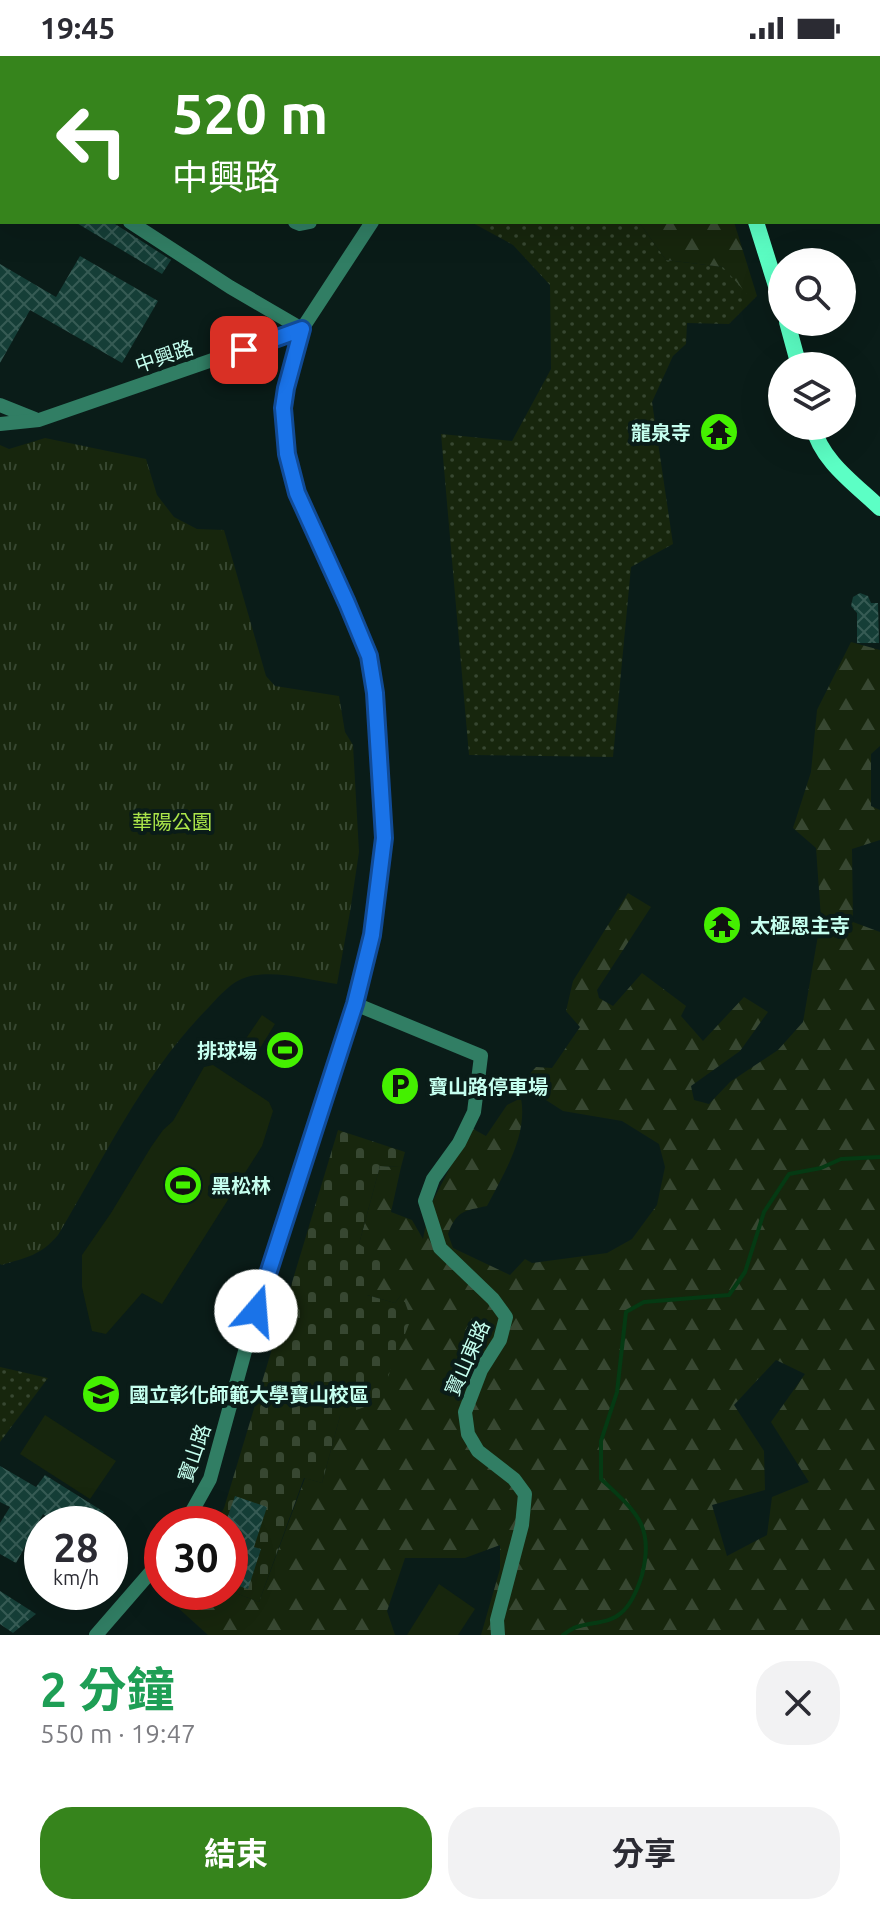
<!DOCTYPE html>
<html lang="zh-TW">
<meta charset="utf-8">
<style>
:root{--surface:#fff;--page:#f2f2f3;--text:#2b2b33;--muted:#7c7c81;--accent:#36841c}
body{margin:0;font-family:Ubuntu,"Noto Sans TC",sans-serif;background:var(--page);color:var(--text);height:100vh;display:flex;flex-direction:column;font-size:30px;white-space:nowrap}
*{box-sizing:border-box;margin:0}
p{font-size:26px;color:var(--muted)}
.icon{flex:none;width:44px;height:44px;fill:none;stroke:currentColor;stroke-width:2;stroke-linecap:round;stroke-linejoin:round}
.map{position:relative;height:1579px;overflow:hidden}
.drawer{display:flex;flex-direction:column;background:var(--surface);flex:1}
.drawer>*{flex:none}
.hud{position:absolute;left:0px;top:0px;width:880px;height:168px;box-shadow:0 8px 32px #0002;background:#36841c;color:#fff;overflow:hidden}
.tools{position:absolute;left:768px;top:192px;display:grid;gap:16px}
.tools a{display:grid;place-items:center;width:88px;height:88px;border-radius:50%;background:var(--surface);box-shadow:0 8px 32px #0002;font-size:40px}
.speed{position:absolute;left:24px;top:1450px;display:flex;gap:16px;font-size:40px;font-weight:700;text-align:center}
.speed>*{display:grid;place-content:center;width:104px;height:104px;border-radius:50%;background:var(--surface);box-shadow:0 8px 32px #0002;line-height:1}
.speed small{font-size:20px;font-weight:400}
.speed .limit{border:12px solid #d22;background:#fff;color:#111}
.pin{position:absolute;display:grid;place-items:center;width:68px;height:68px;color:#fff;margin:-34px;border-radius:16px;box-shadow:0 4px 12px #0006}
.me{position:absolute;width:88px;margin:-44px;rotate:18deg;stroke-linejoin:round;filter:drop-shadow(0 0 6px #0008)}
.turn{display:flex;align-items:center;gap:28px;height:168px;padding:0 40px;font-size:36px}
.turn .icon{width:104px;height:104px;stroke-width:2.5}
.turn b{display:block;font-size:56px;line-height:68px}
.round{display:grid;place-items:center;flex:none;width:84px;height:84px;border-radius:32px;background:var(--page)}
.overview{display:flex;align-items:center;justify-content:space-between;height:136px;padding:0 40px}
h1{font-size:48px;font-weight:700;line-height:60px;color:#1e9e55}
.button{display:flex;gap:16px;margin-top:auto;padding:16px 40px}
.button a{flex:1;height:92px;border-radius:32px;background:var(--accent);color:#fff;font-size:32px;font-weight:700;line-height:92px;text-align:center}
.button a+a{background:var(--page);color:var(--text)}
.status{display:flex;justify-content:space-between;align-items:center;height:56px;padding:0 40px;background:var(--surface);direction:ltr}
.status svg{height:22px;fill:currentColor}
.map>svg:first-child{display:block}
.grass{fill:url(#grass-dots)}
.forest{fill:url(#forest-firs);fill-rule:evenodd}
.cemetery{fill:url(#cemetery-stones)}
.park{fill:url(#park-tufts)}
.garden{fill:#17260d}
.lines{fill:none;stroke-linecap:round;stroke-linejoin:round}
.stream{stroke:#053a13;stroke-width:4}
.building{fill:url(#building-cross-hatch)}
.pedestrian{stroke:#317e64;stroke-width:10}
.minor{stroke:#317e64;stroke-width:14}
.secondary{stroke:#5cffc5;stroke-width:16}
.route-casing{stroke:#114b97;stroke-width:20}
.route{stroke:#1a73e8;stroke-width:14}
.labels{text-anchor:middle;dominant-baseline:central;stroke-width:8;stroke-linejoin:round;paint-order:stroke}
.street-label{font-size:20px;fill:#c5ffef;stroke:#0a1c18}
.poi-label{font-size:20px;font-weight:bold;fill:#c5ffef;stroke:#0a1c18;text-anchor:start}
.park-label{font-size:20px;fill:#ace64a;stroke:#0a1c18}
</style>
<div class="status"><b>19:45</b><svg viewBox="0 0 49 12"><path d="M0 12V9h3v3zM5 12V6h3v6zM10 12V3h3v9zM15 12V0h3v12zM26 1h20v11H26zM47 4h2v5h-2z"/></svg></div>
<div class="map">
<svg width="880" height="1579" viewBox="0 0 880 1579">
<defs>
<pattern id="grass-dots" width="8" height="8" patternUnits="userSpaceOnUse" patternTransform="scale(2)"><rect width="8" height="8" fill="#17260d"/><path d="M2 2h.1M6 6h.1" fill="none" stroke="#374731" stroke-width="1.8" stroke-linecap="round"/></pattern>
<pattern id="forest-firs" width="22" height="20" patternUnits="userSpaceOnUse" patternTransform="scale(2)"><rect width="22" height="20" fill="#17260d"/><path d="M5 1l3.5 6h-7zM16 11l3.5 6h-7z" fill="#374731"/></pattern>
<pattern id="cemetery-stones" width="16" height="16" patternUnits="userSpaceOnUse" patternTransform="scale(2)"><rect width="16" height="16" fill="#17260d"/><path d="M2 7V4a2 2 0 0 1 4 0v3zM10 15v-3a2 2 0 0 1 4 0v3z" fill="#374731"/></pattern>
<pattern id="park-tufts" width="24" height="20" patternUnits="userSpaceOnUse" patternTransform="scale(2)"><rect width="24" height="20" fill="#17260d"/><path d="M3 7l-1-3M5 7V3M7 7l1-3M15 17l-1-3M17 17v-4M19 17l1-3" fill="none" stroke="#374731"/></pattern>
<pattern id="building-cross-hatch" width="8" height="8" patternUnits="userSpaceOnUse" patternTransform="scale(2)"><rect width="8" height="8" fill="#153e37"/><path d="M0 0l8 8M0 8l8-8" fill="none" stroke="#365b54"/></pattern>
</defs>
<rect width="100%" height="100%" fill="#0a1c18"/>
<g class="grass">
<path d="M471,166H639L666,204L723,211L757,240L729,268L687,267L686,288L673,300L652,346L673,488L631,511L613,701L469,699L441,378L512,385L551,313L550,229L513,189Z"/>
<path d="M0,1311L48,1322L0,1386Z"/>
</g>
<g class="forest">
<path d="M639,166H734L757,240L747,238L723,211L666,204Z"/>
<path d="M851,586L880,594V690L871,698V750L880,754V784L852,793L853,866L880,876V1579H481L500,1513V1489L465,1502H405L387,1555L395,1579H208L165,1540L168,1536L230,1535L259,1546L305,1422L322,1427L340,1360L402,1238L395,1247L367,1239L359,1188L380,1110L401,1111L391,1156L412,1164L423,1183L429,1152L467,1079L473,1073L486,1080L507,1049L521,1042C528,1080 504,1117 487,1150C464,1155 457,1154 448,1178L453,1192L510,1219L525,1203L532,1207L607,1197L632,1183L657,1149L665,1111L659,1088L622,1065L563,1055L532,1035L526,1022L536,1011L552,1012L580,971L566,955L573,925L628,837L651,851L597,934L599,942L613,950L642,917L686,950L681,960L703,985L744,941L768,956L740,995L691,1030L694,1044L709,1048L730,1026L778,994L803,966L821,862L816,792L793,772L811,716L817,654ZM776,1304L805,1318L771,1366L809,1426L772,1441L767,1479L727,1500L712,1449L765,1434L764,1395L734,1349Z"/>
</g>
<path class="cemetery" d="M338,1074L405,1096L401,1111L380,1110L359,1188L385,1204L367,1239L395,1247L402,1238L411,1263L378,1346L340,1360L322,1427L304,1422L259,1546L230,1535V1468H216L224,1452Z"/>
<path class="park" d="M45,382L146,403L157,439L174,461L197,473L224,474L266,620L275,630L339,640L345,676L353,689L359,796L350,856L337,928C310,924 273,913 247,921C232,925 219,940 209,951C144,1016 105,1101 58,1179C40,1200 27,1201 2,1209L0,1208V389L9,393Z"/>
<g class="garden">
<path d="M262,959L275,968L257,997L243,987Z"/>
<path d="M287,975L301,984L282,1013L268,1004Z"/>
<path d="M213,1009L269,1046L273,1055L262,1090L162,1248L142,1237L106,1278L92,1275L82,1231V1199L111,1157L151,1091L163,1074L173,1065L204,1011Z"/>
<path d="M45,1359L116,1405L90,1443L20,1398Z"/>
<path d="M439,1528L475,1553L458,1579H407Z"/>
</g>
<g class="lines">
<path class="stream" d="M563,1579C569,1575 573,1571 580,1570C594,1566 610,1567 621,1557C632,1548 638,1532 642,1519C655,1469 635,1455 601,1423V1385L617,1336L626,1256L644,1246L729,1239L745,1216L764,1156L789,1118L821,1112L841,1103L880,1101"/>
</g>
<g class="building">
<path d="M75,166H112L171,204L162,218Z"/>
<path d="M80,200L158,245L122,307L30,254L0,307V208L56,241Z"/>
<path d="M860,537L868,540L871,547H878L879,587H857V557L851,550L853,541Z"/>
<path d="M0,1410L36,1431L45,1419L104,1456L97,1468H56L43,1458L16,1507L0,1498V1467L10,1451L0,1446Z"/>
<path d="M235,1440L267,1451L254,1491L261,1493L248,1533L230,1527V1468H225Z"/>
<path d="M0,1535L36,1558L13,1577L0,1568Z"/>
</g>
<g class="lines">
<path class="pedestrian" d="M673,0V2"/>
<g class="minor">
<path d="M212,0L216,2"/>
<path d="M389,0L392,2"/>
<path d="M762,0L764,2"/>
<path d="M138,2L140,0"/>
<path d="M130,166L230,231L302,273"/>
<path d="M295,166L300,168L310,166"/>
<path d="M0,349L35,363"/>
<path d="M0,368L39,364L302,273"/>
<path d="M355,948L481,1000L474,1056L459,1087L433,1123L425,1145L440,1192L493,1243L506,1261L500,1284L481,1314L465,1356L468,1378L478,1395L514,1423L525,1438L522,1469L497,1564L498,1579"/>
<path d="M185,1468L210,1423L256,1255L355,948L372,879L381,818L384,782L375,637L369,600L347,547L297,437L287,398L283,352L286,332L302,273L372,166"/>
<path d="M96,1579L162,1503"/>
</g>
<g class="secondary">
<path d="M701,0V2"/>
<path d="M756,166L782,249"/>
<path d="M787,266L799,310"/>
<path d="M813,370C821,405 855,428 880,452"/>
</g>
</g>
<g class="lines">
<defs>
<path id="route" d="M244,294L302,273L286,332L283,352L287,398L297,437L347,547L369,600L375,637L384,782L372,879L355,948L256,1255"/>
</defs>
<use href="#route" class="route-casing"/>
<use href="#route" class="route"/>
</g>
<defs>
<symbol id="temple-disc" viewBox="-11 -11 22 22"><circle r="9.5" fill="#44f000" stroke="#0a1c18"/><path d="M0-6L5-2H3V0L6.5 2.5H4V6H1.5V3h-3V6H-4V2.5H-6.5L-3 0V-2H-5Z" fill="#111"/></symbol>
<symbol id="stadium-disc" viewBox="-11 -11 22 22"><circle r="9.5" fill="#44f000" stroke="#0a1c18"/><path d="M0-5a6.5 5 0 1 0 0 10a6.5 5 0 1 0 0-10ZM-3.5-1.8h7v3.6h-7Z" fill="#111"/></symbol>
<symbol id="parking-disc" viewBox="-11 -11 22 22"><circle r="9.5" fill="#44f000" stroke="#0a1c18"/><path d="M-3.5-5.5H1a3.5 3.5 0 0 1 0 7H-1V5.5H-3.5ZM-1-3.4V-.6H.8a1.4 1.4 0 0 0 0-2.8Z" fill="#111"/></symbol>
<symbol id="university-disc" viewBox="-11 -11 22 22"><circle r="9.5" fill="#44f000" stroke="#0a1c18"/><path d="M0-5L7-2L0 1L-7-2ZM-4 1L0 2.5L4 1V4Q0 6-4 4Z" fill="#111"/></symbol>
</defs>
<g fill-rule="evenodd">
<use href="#temple-disc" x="697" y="354" width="44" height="44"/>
<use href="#temple-disc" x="700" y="847" width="44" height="44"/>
<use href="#stadium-disc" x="263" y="972" width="44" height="44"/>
<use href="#parking-disc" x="378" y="1008" width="44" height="44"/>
<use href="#stadium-disc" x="161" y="1107" width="44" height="44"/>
<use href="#university-disc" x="79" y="1316" width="44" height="44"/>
</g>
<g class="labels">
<g class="street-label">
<text transform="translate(164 300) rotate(-19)">中興路</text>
<text transform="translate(467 1302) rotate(-66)">寶山東路</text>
<text transform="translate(194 1397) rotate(-71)">寶山路</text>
</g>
<g class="poi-label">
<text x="691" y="376" text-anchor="end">龍泉寺</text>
<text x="750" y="869">太極恩主寺</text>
<text x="257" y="994" text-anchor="end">排球場</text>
<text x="428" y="1030">寶山路停車場</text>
<text x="211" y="1129">黑松林</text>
<text x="129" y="1338">國立彰化師範大學寶山校區</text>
</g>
<g class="park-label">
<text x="172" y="765">華陽公園</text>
</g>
</g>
</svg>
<div class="tools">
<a><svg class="icon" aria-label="search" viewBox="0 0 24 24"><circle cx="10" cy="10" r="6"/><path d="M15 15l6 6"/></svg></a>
<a><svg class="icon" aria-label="layers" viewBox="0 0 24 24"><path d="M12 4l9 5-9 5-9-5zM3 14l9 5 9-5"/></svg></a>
</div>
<div class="speed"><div>28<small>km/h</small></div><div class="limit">30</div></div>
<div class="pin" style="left:244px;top:294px;background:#d93025"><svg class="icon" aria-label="arrive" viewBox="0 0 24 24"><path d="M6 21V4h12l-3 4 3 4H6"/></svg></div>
<svg class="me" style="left:256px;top:1255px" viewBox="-20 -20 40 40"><circle r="19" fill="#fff"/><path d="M0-13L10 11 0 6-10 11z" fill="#1a73e8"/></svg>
<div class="hud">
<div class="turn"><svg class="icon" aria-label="left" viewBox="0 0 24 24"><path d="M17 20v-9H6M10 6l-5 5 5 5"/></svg><div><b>520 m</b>中興路</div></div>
</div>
</div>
<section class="drawer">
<div class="overview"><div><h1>2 分鐘</h1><p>550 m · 19:47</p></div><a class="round"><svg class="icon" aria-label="close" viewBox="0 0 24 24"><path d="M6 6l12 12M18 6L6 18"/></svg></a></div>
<div class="button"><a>結束</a><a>分享</a></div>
</section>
